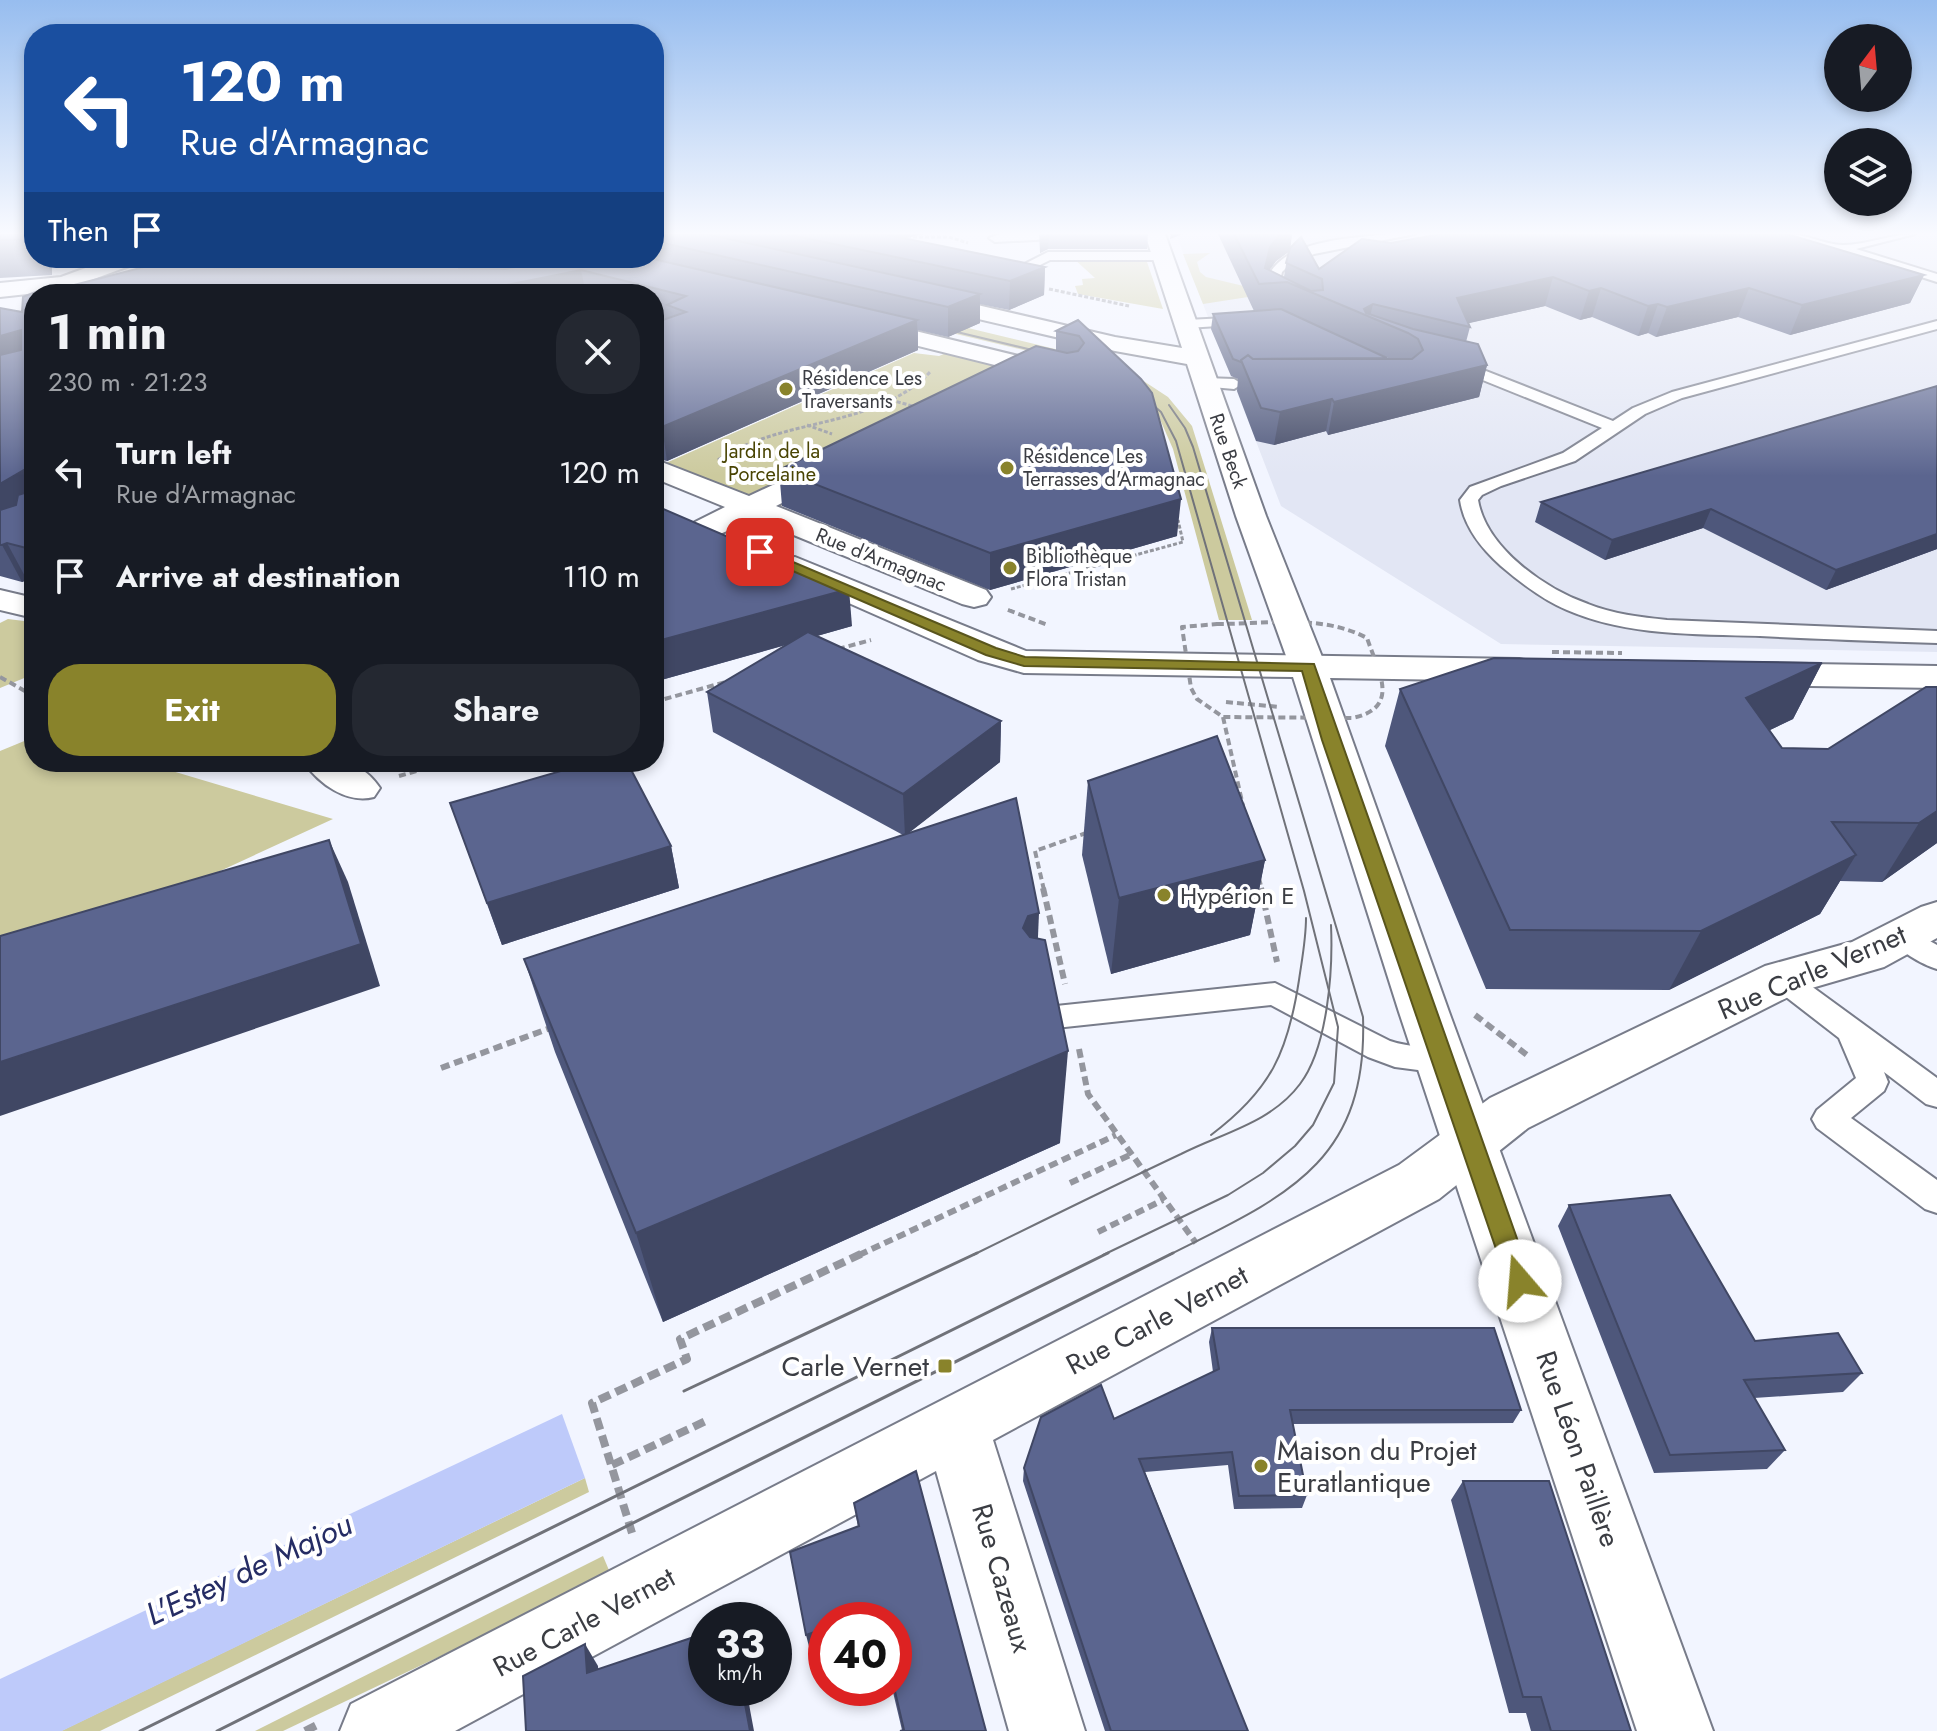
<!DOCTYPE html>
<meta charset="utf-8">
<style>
:root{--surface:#171b24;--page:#242831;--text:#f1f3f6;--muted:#9ea1a6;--accent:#89832b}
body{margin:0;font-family:Jost,sans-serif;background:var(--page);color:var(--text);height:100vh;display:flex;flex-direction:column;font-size:30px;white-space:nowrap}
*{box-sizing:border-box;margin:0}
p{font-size:26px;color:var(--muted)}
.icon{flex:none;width:44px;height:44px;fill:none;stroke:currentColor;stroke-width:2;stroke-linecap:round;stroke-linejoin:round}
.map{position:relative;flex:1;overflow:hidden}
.drawer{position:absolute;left:24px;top:284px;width:640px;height:488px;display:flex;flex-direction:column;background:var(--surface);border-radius:32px;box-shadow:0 4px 12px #0003}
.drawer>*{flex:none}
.hud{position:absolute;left:24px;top:24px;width:640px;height:244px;border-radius:32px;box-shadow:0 4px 12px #0003;background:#1a4fa0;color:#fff;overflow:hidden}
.needle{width:52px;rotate:16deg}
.fabs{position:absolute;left:1824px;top:24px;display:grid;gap:16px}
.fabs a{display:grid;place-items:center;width:88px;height:88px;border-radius:50%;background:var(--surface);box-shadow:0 4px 12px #0003;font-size:40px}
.speed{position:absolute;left:688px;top:1602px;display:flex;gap:16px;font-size:40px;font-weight:700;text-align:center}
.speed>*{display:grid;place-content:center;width:104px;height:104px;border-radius:50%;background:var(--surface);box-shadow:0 4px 12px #0003;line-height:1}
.speed small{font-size:20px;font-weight:400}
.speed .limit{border:12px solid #d22;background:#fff;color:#111}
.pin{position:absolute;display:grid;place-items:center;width:68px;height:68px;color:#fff;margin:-34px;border-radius:16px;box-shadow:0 4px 12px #0006}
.me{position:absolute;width:88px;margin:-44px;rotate:342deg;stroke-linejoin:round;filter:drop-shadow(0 0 6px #0008)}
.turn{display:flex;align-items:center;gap:28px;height:168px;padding:0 24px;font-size:36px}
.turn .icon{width:104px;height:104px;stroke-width:2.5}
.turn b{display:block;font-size:56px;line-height:68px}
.then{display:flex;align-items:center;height:76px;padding:0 24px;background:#0003;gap:16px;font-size:30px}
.round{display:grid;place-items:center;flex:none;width:84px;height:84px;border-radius:32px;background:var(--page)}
.overview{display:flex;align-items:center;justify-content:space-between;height:136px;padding:0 24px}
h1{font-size:48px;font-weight:700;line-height:60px}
.primary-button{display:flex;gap:16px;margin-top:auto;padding:16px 24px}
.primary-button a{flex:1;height:92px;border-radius:32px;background:var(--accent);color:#fff;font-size:32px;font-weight:700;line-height:92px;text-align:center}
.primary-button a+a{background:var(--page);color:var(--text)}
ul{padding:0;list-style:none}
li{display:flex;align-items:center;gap:24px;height:104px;padding:0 24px}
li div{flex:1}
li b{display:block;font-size:30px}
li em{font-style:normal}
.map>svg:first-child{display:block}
.built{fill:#e2e6f4}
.green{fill:#ccca9e}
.water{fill:#becafa}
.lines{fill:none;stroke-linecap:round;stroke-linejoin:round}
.lane-casing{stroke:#787c8a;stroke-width:4}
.street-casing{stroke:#787c8a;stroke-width:4}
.secondary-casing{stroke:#787c8a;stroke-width:4}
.path-far3{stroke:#94969e;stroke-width:3;stroke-dasharray:4 2;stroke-linecap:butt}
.path-far2{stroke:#94969e;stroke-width:4;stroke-dasharray:7 4;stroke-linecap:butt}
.path-far1{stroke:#94969e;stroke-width:6;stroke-dasharray:9 5;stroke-linecap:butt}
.path{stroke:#94969e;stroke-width:8;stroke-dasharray:12 6;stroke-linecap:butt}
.lane{fill:#fff;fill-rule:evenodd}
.street{fill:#fff;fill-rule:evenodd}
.secondary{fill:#fff;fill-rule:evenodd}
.tram-far1{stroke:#707279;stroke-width:2}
.tram{stroke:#707279;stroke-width:3}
.wall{fill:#4e577b;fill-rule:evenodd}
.shaded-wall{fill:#404764}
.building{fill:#5b658f;stroke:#404764;stroke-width:2}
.route{fill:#89832b;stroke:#59551c;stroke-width:2}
.poi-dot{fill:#89832b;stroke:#fff;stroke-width:3}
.labels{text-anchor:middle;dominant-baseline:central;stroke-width:8;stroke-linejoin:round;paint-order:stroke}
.far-poi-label{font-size:20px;fill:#3b3d43;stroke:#fff;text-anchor:start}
.far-park-label{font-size:20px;fill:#494403;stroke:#fff}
.far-street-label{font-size:20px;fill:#3b3d43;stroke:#fff}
.poi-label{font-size:24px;fill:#3b3d43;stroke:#fff;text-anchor:start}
.near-street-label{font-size:28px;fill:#3b3d43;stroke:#fff}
.near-poi-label{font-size:28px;fill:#3b3d43;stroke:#fff;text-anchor:end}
.near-water-label{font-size:32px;font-style:italic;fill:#252c64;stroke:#fff}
</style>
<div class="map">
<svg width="1937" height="1731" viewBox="0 0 1937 1731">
<rect width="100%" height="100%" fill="#f2f5ff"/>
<path class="built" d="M1176,234H1280L1285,243L1338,234H1937V652L1501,644L1281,506Z"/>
<g class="green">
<path d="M1210,253L1197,262L1200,272L1206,277L1252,288L1248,297L1203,304L1183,254Z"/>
<path d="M1073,258L1146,259L1163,309L1078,294L1075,286L1083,285L1082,279L1095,278Z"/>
<path d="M889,309L1084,356L1028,351L876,315Z"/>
<path d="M951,351L992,361L1020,381L773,510L666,463L914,353L939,356Z"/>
<path d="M1139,378L1168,397L1192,426L1252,620H1219L1173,449L1159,417L1145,402Z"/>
<path d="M32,617L34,629L28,632L34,634V674L0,688V623L8,619L24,621Z"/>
<path d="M34,737V762H142L333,819L0,972V751Z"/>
<path d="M585,1478L589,1492L100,1731H61Z"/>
<path d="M603,1556L611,1575L283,1731H255Z"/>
</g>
<path class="water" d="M562,1414L585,1478L62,1731H0V1679Z"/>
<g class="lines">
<defs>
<g id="lane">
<path d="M1000,234H1077L1071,238L995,242L989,238Z"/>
<path d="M1387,234H1415L1314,254L1289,265L1282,272L1276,298L1264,295C1265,240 1347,239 1387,234Z"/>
<path d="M1786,234C1806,233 1824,245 1843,245C1867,245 1890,234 1915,234L1856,249L1937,274V282Z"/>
<path d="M1048,252H1163L1169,256L1163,260H1050L1010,280L999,277Z"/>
<path d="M1245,317L1252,321L1250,324L1187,328L1180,324L1187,320Z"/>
<path d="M1937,321V329L1682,398L1645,414L1575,461L1501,486L1482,495L1478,500C1486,548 1545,589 1588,604C1613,614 1640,617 1667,620L1937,631V643C1878,641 1819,639 1760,636C1696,634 1627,636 1567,610C1543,600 1521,583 1501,566C1481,548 1464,527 1460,500L1470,487L1563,453L1602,428L1448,366V360H1458L1613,421L1633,408L1672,392Z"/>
<path d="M1205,378L1234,379L1242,384L1234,389L1200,386L1197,383Z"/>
<path d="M1903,926L1937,945V969C1921,964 1898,951 1889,936L1893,929Z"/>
<path d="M1782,969L1792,972L1937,1078V1107L1926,1104L1884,1072L1888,1082L1884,1091L1851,1118L1937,1180V1213L1925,1209L1817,1128L1812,1119L1817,1110L1856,1078L1839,1038L1772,986L1768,979L1772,972Z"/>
<path d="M1275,983L1390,1041C1410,1048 1431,1046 1452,1053L1456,1061L1452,1069L1441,1073L1395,1067L1368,1057L1271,1005L1037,1030L1027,1027L1022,1019L1027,1011L1037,1008Z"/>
</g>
<g id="street">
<path d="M1145,234H1165L1266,516L1326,667L1321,675L1308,678L1295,675L1290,667L1236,516L1187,364L1115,351L914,304L911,299L914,294L922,292L1115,337L1182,348Z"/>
<path d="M113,258H144L140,262L64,290L0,297V283L61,277Z"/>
<path d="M862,318L1072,369L1076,374L1072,379L1063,382L854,330L850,325L854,320Z"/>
<path d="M833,457L843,460L847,466L843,472L776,506L986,590L991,597L986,604L974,607L962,604L752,518C733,527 716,541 695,536L690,529L695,522L725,507L654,478V459L749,496Z"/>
<path d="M0,590L34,598V618L0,610Z"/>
<path d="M304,762C336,762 359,757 380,788L374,797C347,804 319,784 304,762Z"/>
<path d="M1937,902V938L1884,967L1798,992L1528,1128L1439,1199L993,1440L1085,1731H1009L936,1471L455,1731H340L351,1704L1399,1165L1490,1098L1765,966L1852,942L1921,907Z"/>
</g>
<g id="secondary">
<path d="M795,557L1026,651L1519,659L1532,662L1537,670L1532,678L1519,681L1330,678L1449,1012L1713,1731H1637L1399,1012L1293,677L1024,673L978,660L783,574L779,567L783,560Z"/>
<path d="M1755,663L1937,666V688L1755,685L1742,682L1737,674L1742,666Z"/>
</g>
</defs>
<use href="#lane" class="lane-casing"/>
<use href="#street" class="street-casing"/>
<use href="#secondary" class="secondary-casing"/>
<g class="path-far3">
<path d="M907,237H949L968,243"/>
<path d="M1049,289L1129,306"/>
<path d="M891,400L916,407"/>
<path d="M807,425L832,434"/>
<path d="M718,460C781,417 877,429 931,371"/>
<path d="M1011,589L1183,542L1178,520"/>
<path d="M1008,610L1012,611"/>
</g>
<g class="path-far2">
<path d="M1008,610L1048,625"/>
<path d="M1217,624C1266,624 1322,614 1367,638C1378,671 1402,708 1352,718L1223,717L1197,699L1191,688L1182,627Z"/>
<path d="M838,649L871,640"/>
<path d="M1552,652L1622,653"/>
<path d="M0,677L34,696"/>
<path d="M654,702L729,681"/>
<path d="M1226,702L1280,707"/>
<path d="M1223,717L1243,806"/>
<path d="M399,776L448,762"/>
<path d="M1259,878L1262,890"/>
<path d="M1044,890L1035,851L1089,832"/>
</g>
<g class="path-far1">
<path d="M1043,888L1065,984"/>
<path d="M1261,888L1277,962"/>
<path d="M1475,1015L1527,1055"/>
<path d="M1079,1049L1088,1094L1196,1243"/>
<path d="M441,1068L553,1027"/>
<path d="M1070,1183L1130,1155"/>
<path d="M1098,1232L1163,1200"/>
<path d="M859,1255L1116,1135"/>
</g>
<g class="path">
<path d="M612,1465L708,1420"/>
<path d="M632,1533L592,1403L687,1359L680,1339L863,1253"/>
<path d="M305,1731L319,1724"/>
</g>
<use href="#lane" class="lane"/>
<use href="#street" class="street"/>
<use href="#secondary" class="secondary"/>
<g class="tram-far1">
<path d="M936,327L1053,355"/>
<path d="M1211,1135C1271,1090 1288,1052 1299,980C1302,959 1306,939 1306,918"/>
<path d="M973,1255C1042,1221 1111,1187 1181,1154C1222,1133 1271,1123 1300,1084C1328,1047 1333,970 1331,925"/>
<path d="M1103,1255L1228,1195L1263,1173L1295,1146L1313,1125L1334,1083L1338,1027L1304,891L1176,441L1161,412L1137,391"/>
<path d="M1169,1255C1284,1197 1368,1164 1363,1017L1193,447L1185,428L1169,405"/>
</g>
<g class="tram">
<path d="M684,1391L977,1253"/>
<path d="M140,1731L1108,1253"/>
<path d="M217,1731L1173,1253"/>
</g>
</g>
<g class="wall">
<path d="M0,234H34V258H52V275L0,278Z"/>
<path d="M654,234H924L904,238L1045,267L1044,295L1009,310L980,304V323L948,337L918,330V350L667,461L654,458V323L665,319L654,316V294H34V581L27,580L22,582L0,576V308L22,312L23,297L38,291L40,294L170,261L169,258H654V241L948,307L654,241Z"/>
<path d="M1039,234H1148L1147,249H1048L1040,253Z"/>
<path d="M1218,234H1292L1290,247L1319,269L1391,243L1924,275L1910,303L1790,335L1738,317L1656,337L1648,333L1638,336L1592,317L1580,320L1545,306L1468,323L1470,327L1466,342L1487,365L1479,397L1328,435L1326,431L1274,445L1256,441L1237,391L1238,379L1231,376L1211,329L1213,314L1254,311ZM1288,252L1284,277L1269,270L1276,261ZM1338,335L1390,359L1387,358Z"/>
<path d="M1078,320L1177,536L990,590L782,506L779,470L1056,351V331Z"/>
<path d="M1937,386V549L1826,590L1703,528L1605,560L1535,522L1541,502Z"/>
<path d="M654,505L852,626L817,636L1001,721L1000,762L908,833L1038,938L1060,1143L663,1322L555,1052L524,959L903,835L713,732L707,692L786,645L654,682Z"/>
<path d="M1822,663L1793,719L1770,730L1782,748L1828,749L1937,687V843L1882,882L1840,881L1820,914L1669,990L1486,989L1385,746L1400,689Z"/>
<path d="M1088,781L1265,860L1250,935L1111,974L1082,855Z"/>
<path d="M450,803L671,846L679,888L502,945Z"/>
<path d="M1569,1205L1755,1341L1862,1373L1843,1392L1754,1398L1785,1450L1767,1469L1654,1473L1558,1226Z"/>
<path d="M1212,1328L1521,1410L1513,1423L1293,1424L1307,1495L1302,1508L1234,1509L1228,1465L1145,1472L1248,1731H1105L1023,1481L1024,1468L1114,1419L1213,1372L1209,1342Z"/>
<path d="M1463,1481L1631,1731H1531L1526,1713H1509L1451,1500Z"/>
<path d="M854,1503L986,1731L902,1730L892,1688H894V1620H826V1653L812,1658L858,1527Z"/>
</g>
<g class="shaded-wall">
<path d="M840,234H924L855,249Z"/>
<path d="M1049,234L1048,249L1040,253V238Z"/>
<path d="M1171,234H1183L1170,239Z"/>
<path d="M1280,234H1292L1290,251L1276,261L1266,275L1263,284L1270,247Z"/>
<path d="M44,258H52V275Z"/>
<path d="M468,258H568L581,270L586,294H462L459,268V263Z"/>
<path d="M1045,267L1044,295L1009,310L1010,281Z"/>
<path d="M1924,275L1910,303L1790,335L1802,305Z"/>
<path d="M1553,277L1545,306L1461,325L1457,298Z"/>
<path d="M1601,288L1592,317L1580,320L1589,291Z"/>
<path d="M1749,288L1738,317L1656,337L1667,307Z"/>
<path d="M980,294V323L948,337V307Z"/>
<path d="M1373,304L1370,317L1363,314L1364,309Z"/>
<path d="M1658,304L1648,333L1638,336L1648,306Z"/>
<path d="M917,320L918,350L667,461L662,427Z"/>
<path d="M21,330L34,357L0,371V336Z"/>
<path d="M1487,365L1479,397L1328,435L1334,402Z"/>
<path d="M1332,399L1326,431L1274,445L1280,412Z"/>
<path d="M34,464V510L0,525V484Z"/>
<path d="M1181,499L1177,536L990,590V553Z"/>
<path d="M1711,509L1703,528L1605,560L1612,540Z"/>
<path d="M1937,534V549L1826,590L1836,570Z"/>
<path d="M7,543L27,580L22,582L2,545Z"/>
<path d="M849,589L852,626L654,682V642Z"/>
<path d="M1822,663L1793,719L1719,754L1746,698Z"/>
<path d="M1001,721L1000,762L905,836L903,794Z"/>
<path d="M1937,811V843L1882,882L1919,823Z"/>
<path d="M329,840L348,882L380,986L0,1116V1062Z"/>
<path d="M671,846L679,888L502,945L487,903Z"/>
<path d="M1856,855L1820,914L1669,990L1701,931Z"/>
<path d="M1265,860L1250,935L1111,974L1119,898Z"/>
<path d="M1039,913L1035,1006L1023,928L1028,916Z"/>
<path d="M1068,1051L1060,1143L663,1322L636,1233Z"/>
<path d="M826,1628V1653L812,1658L806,1635Z"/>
<path d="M585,1644L598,1666L600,1695L587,1673Z"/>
<path d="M742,1688H746L754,1731H750Z"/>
</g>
<g class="building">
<path d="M0,234H34V239L0,240Z"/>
<path d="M654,234H706L980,294L948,307L654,241Z"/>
<path d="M786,234H883L1045,267L1010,281Z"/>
<path d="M1234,234H1280L1270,247L1265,268L1311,291L1323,290L1322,279L1286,263L1290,248L1301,237L1319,269L1362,239L1391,243L1441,234H1787L1924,275L1802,305L1749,288L1667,307L1658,304L1648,306L1601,288L1589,291L1553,277L1457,298L1470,327L1373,304L1364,309L1366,313L1413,329L1478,344L1487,365L1334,402L1332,399L1280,412L1261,408L1241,360L1248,355L1253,359H1412L1423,350L1418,339L1408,333L1287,282L1259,284Z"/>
<path d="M179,258L203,267L239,268L235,258H468L459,263V268L506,269L559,258H649L917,320L662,427L654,426V323L686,312L667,305L686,296L581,270L462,294H39Z"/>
<path d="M38,291V294H34V464L0,484V355L21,350V330L0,336V308L22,312L23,297Z"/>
<path d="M1281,309L1387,358L1253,359L1248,355L1241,360V362L1233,359L1213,314Z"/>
<path d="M1078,320L1141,379L1152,393L1181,499L990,553L779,470L1036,346L1067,353L1078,351L1084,343L1079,336L1056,331Z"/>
<path d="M1937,386V534L1836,570L1711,509L1612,540L1541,502Z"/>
<path d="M34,490V550L7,543L2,545H0V510L16,505L18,495Z"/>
<path d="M654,505L849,589L654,642Z"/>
<path d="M808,632L1001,721L903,794L707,692Z"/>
<path d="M1494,658L1822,663L1746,698L1782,748L1828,749L1926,687H1937V811L1919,823L1832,822L1856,855L1701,931L1510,930L1400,689Z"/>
<path d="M1217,736L1265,860L1119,898L1088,781Z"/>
<path d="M592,762H627L671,846L487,903L450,803Z"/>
<path d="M1016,798L1039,913L1028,916L1023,928L1030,937L1045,940L1068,1051L636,1233L524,959Z"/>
<path d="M329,840L361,944L0,1062V936Z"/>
<path d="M1670,1195L1755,1341L1838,1333L1862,1373L1744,1380L1785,1450L1670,1455L1569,1205Z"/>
<path d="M1212,1328H1494L1521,1410H1290L1307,1495L1239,1496L1232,1452L1139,1459L1248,1731H1111L1024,1468L1041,1417L1101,1385L1114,1419L1219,1369Z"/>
<path d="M916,1471L986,1731H900L904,1730L894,1687V1620H826V1628L806,1635L790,1552L859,1526L854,1503Z"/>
<path d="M1463,1481H1549L1631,1731H1551L1541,1697H1523Z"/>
<path d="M706,1633V1688H742L750,1731H526L523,1676L585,1644L587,1673Z"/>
</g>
<linearGradient id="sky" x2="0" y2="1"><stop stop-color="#97bdef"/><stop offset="0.49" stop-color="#f9faff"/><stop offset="1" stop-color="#f9faff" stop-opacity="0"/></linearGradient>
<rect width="1937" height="476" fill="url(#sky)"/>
<path class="route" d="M760,548L996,648L1025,657L1314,664L1532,1281L1529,1289L1520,1293L1511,1289L1507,1281L1322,740L1302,671L1024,666L986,655L756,555L754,552Z"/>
<g class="poi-dot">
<circle cx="786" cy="389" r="8"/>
<circle cx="1007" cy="468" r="8"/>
<circle cx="1010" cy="568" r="8"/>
<circle cx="1164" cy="895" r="8"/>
<rect x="937" y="1358" width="16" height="16" rx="4"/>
<circle cx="1261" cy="1466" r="8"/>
</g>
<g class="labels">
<g class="far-poi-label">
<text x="802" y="378">Résidence Les<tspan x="802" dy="23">Traversants</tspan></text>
<text x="1023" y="456">Résidence Les<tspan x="1023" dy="23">Terrasses d'Armagnac</tspan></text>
<text x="1026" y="556">Bibliothèque<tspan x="1026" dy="23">Flora Tristan</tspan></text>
</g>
<g class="far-park-label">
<text x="772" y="451">Jardin de la<tspan x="772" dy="23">Porcelaine</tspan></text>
</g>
<g class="far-street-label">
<text transform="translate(1228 451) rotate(71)">Rue Beck</text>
<text transform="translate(881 560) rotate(22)">Rue d'Armagnac</text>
</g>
<g class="poi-label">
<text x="1180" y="895">Hypérion E</text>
</g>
<g class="near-street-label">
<text transform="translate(1812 972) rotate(-23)">Rue Carle Vernet</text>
<text transform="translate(1157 1320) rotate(-28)">Rue Carle Vernet</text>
<text transform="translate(1578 1449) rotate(71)">Rue Léon Paillère</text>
<text transform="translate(1002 1578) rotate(74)">Rue Cazeaux</text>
<text transform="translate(584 1622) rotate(-28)">Rue Carle Vernet</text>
</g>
<g class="near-poi-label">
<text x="929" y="1366">Carle Vernet</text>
<text x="1277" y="1450" text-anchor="start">Maison du Projet<tspan x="1277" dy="32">Euratlantique</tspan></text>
</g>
<g class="near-water-label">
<text transform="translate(249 1569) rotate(-25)">L'Estey de Majou</text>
</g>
</g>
</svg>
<div class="fabs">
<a><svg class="needle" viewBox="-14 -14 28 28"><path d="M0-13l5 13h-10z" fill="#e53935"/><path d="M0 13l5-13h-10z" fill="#9ea1a6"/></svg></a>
<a><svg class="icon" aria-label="layers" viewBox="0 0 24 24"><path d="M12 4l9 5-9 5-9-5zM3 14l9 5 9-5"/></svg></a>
</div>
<div class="speed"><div>33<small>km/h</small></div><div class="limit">40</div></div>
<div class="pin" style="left:760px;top:552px;background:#d93025"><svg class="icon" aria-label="arrive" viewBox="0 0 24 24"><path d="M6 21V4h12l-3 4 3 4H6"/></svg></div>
<svg class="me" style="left:1520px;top:1281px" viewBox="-20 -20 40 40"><circle r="19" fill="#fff"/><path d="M0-13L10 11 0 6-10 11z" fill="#89832b"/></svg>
<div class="hud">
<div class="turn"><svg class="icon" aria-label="left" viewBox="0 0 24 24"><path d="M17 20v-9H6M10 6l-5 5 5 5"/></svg><div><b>120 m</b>Rue d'Armagnac</div></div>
<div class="then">Then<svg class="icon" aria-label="arrive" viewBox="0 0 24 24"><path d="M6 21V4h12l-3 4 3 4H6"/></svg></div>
</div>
<section class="drawer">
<div class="overview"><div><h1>1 min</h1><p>230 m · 21:23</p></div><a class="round"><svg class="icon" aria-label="close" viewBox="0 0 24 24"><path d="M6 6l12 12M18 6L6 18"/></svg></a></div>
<ul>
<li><svg class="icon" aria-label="left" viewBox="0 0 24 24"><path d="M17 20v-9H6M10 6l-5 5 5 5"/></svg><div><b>Turn left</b><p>Rue d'Armagnac</p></div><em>120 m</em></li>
<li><svg class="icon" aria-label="arrive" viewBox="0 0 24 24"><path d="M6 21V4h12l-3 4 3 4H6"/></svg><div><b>Arrive at destination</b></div><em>110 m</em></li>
</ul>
<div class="primary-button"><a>Exit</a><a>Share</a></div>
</section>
</div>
